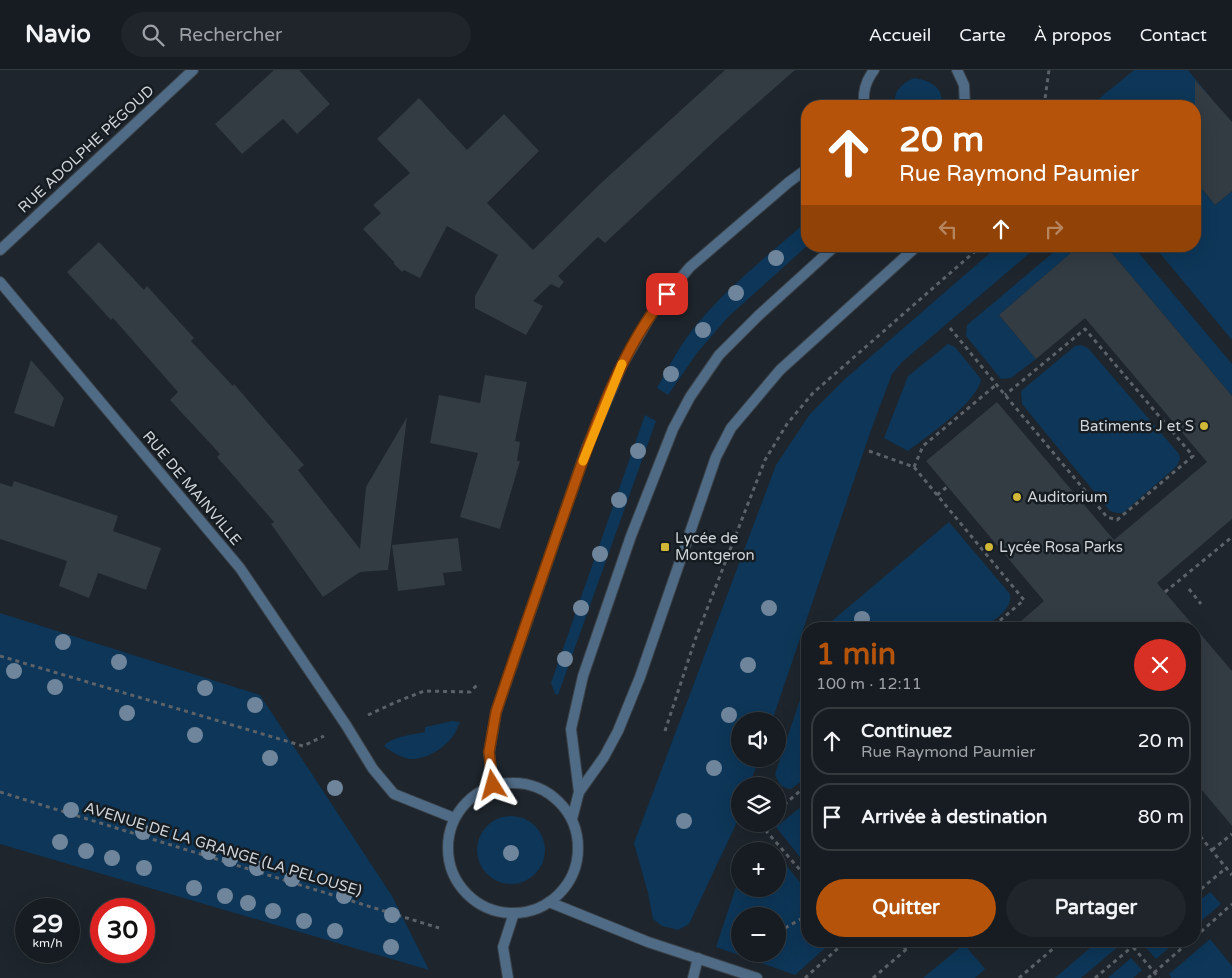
<!DOCTYPE html>
<html lang="fr">
<meta charset="utf-8">
<style>
:root{--surface:#161c21;--page:#1f252a;--text:#f1f3f6;--muted:#9ea1a5;--line:#353a3f;--accent:#b45309}
body{margin:0;font-family:"Varela Round",sans-serif;background:var(--page);color:var(--text);height:100vh;display:flex;flex-direction:column;font-size:19px;white-space:nowrap}
*{box-sizing:border-box;margin:0}
p{font-size:16px;color:var(--muted)}
.icon{flex:none;width:28px;height:28px;fill:none;stroke:currentColor;stroke-width:2;stroke-linecap:round;stroke-linejoin:round}
.map{position:relative;flex:1;overflow:hidden}
.sheet{position:absolute;left:801px;top:552px;width:400px;height:325px;display:flex;flex-direction:column;background:var(--surface);border-radius:20px;box-shadow:0 5px 20px #0002,0 0 0 1px var(--line)}
.sheet>*{flex:none}
.top-card{position:absolute;left:801px;top:30px;width:400px;height:152px;border-radius:20px;box-shadow:0 5px 20px #0002,0 0 0 1px var(--line);background:#b45309;color:#fff;overflow:hidden}
.buttons{position:absolute;left:731px;top:642px;display:grid;gap:10px}
.buttons a{display:grid;place-items:center;width:55px;height:55px;border-radius:50%;background:var(--surface);box-shadow:0 5px 20px #0002,0 0 0 1px var(--line);font-size:25px}
.speed{position:absolute;left:15px;top:828px;display:flex;gap:10px;font-size:25px;font-weight:700;text-align:center}
.speed>*{display:grid;place-content:center;width:65px;height:65px;border-radius:50%;background:var(--surface);box-shadow:0 5px 20px #0002,0 0 0 1px var(--line);line-height:1}
.speed small{font-size:12px;font-weight:400}
.speed .limit{border:8px solid #d22;background:#fff;color:#111}
.pin{position:absolute;display:grid;place-items:center;width:42px;height:42px;color:#fff;margin:-21px;border-radius:10px;box-shadow:0 2px 8px #0006}
.me{position:absolute;width:55px;margin:-28px;rotate:352deg;stroke-linejoin:round;filter:drop-shadow(0 0 4px #0008)}
.turn{display:flex;align-items:center;gap:18px;height:105px;padding:0 15px;font-size:22px}
.turn .icon{width:65px;height:65px;stroke-width:2.5}
.turn b{display:block;font-size:35px;line-height:42px}
.lanes{display:flex;align-items:center;height:48px;padding:0 15px;background:#0003;justify-content:center;gap:25px;direction:ltr}
.lanes .off{opacity:.35}
.round{display:grid;place-items:center;flex:none;width:52px;height:52px;border-radius:26px;background:var(--page)}
.headline{display:flex;align-items:center;justify-content:space-between;height:85px;padding:0 15px}
h1{font-size:30px;font-weight:700;line-height:38px;color:var(--accent)}
.button{display:flex;gap:10px;margin-top:auto;padding:10px 15px}
.button a{flex:1;height:58px;border-radius:30px;background:var(--accent);color:#fff;font-size:20px;font-weight:700;line-height:58px;text-align:center}
.button a+a{background:var(--page);color:var(--text)}
ul{padding:0;list-style:none}
li{display:flex;align-items:center;gap:15px;height:68px;margin:0 10px 8px;padding:0 5px;border:2px solid var(--line);border-radius:20px}
li div{flex:1}
li b{display:block;font-size:19px}
li em{font-style:normal}
header{display:flex;align-items:center;gap:30px;box-sizing:border-box;height:70px;padding:0 25px;background:var(--surface);border-bottom:1px solid var(--line)}
header strong{font-size:24px}
nav{display:flex;gap:28px;margin-inline-start:auto;font-size:18px}
.search{width:350px;height:45px;background:var(--page);display:flex;align-items:center;gap:12px;box-sizing:border-box;padding:0 18px;border-radius:28px;color:var(--muted);font-size:19px}
.map>svg:first-child{display:block}
.green{fill:#0d3658;fill-rule:evenodd}
.building{fill:#333b43}
.lines{fill:none;stroke-linecap:round;stroke-linejoin:round}
.service-casing{stroke:#3a4148;stroke-width:12}
.pedestrian-casing{stroke:#3a4148;stroke-width:12}
.minor-casing{stroke:#3a4148;stroke-width:12}
.path{stroke:#5c6268;stroke-width:3;stroke-dasharray:4 4;stroke-linecap:butt}
.service{stroke:#4f6b86;stroke-width:10}
.pedestrian{stroke:#4f6b86;stroke-width:10}
.minor{stroke:#4f6b86;stroke-width:10}
.tree{fill:#6f859b}
.route-casing{stroke:#753606;stroke-width:12}
.route{stroke:#b45309;stroke-width:9}
.slow{stroke:#f59e0b;stroke-width:9}
.poi-dot{fill:#d0b736;stroke:#151c22;stroke-width:2}
.labels{text-anchor:middle;dominant-baseline:central;stroke-width:5;stroke-linejoin:round;paint-order:stroke}
.street-label{font-size:15px;fill:#cfd4d8;stroke:#151c22}
.poi-label{font-size:15px;fill:#cfd4d8;stroke:#151c22;text-anchor:start}
</style>
<header>
<strong>Navio</strong>
<div class="search"><svg class="icon" aria-label="search" viewBox="0 0 24 24"><circle cx="10" cy="10" r="6"/><path d="M15 15l6 6"/></svg>Rechercher</div>
<nav><a>Accueil</a><a>Carte</a><a>À propos</a><a>Contact</a></nav>
</header>
<div class="map">
<svg width="1232" height="908" viewBox="0 0 1232 908">
<rect width="100%" height="100%" fill="#1e252c"/>
<g class="green">
<path d="M1134,0H1188L1210,27L1195,36H1090Z"/>
<path d="M914,8C930,10 945,18 941,36H895C893,21 901,14 914,8Z"/>
<path d="M1195,111L1215,135L1232,121V270L1154,176H1195Z"/>
<path d="M807,151V176L728,247L697,283L668,325L657,318C669,296 681,273 698,253C730,215 770,184 807,151Z"/>
<path d="M998,176H1038L902,292L892,304L871,360L772,651H740V689H759L749,716H740V744L738,750L689,854L678,860L662,856L653,849L648,823L634,773L776,395L810,344L846,308Z"/>
<path d="M1061,176H1079L999,245L1036,289L1011,308L1001,309L966,266L967,255Z"/>
<path d="M1106,176H1133L1232,294V326Z"/>
<path d="M948,274L955,277L981,309C978,332 927,366 908,381L884,368L908,306Z"/>
<path d="M1081,275L1088,278L1179,384L1180,389L1177,396L1123,443H1117L1110,441L1022,334L1021,321L1075,276Z"/>
<path d="M645,345L656,351L558,625L555,624L551,613Z"/>
<path d="M949,452L1010,524C1013,540 994,549 983,559H825L826,556Z"/>
<path d="M0,543L260,625L392,826L429,900L0,774Z"/>
<path d="M807,609V707L791,719C781,718 778,713 775,704Z"/>
<path d="M452,651L460,652C458,656 456,662 453,666C444,679 421,693 405,688C397,685 390,681 384,676C392,666 413,665 425,662V657Z"/>
<path d="M807,732L808,733L807,796L776,757Z"/>
<circle cx="511" cy="780" r="34"/>
<path d="M761,772L767,773L774,781H749L754,776Z"/>
<path d="M778,785L807,821L808,871H833L795,905L716,877L740,805V819H778ZM740,846H778V884H740Z"/>
<path d="M1210,822L1221,834L1195,856V834Z"/>
<path d="M1210,869L1232,896V908H1171L1169,904Z"/>
<path d="M1098,871H1117L1120,875L1081,908H1055Z"/>
<path d="M1151,871H1177L1156,889L1145,877Z"/>
<path d="M964,874L985,899L975,908H923Z"/>
<path d="M1131,888L1142,900L1133,908H1108Z"/>
</g>
<g class="building">
<path d="M274,0H299L330,34L297,64L283,49L242,84L215,54Z"/>
<path d="M725,0H795L720,66L605,173L598,167L558,206L564,212L559,218L551,214L533,231L543,236L526,265L475,238V226L498,185L447,156L420,208L404,200L402,202L394,194V192L363,159L381,143L373,135L410,103L377,69L419,28L467,80L504,44L539,81L487,133L533,180L600,114Z"/>
<path d="M1195,10L1232,52V121L1215,135L1195,110Z"/>
<path d="M99,172L144,220L147,216L194,268L191,271L233,316L234,314L304,395L298,400L360,479L366,417L407,347L388,500L360,502L323,527L271,454L274,452L217,387L220,384L170,330L178,322L113,248L111,250L67,202Z"/>
<path d="M1079,176H1106L1232,326V449L1157,513L1232,601V756L1195,712V559H1012L1044,531L926,391L997,332L1114,470L1207,392L1085,248L1036,289L999,245Z"/>
<path d="M31,290L64,328L54,357L14,343Z"/>
<path d="M485,305L527,312L515,371L520,372L517,391H520L500,459L460,447L478,383L430,373L439,325L480,333Z"/>
<path d="M14,411L118,446L113,461L161,478L146,520L98,503L89,528L59,516L67,491L0,469V413L12,417Z"/>
<path d="M458,468L462,501L443,503L445,515L398,521L392,475Z"/>
</g>
<g class="lines">
<defs>
<g id="service">
<path d="M579,722L571,659L583,606L631,466L673,359L690,327L719,285L758,246L835,176"/>
<path d="M572,749L579,722L604,687L618,661L640,607L716,387L731,358L780,300L917,176"/>
<path d="M693,908L698,888"/>
</g>
<path id="pedestrian" d="M549,832L648,872L757,908"/>
<g id="minor">
<path d="M957,0L964,15L965,36"/>
<path d="M864,36C863,22 865,12 874,0"/>
<path d="M0,180L193,0"/>
<path d="M0,212L240,498L346,655L373,699L394,724L454,748"/>
<circle cx="513" cy="778" r="65"/>
<path d="M493,715L489,683L496,642L587,377L622,295L655,238L690,197L789,112L808,98"/>
<path d="M508,908L503,877L514,843"/>
</g>
</defs>
<use href="#service" class="service-casing"/>
<use href="#pedestrian" class="pedestrian-casing"/>
<use href="#minor" class="minor-casing"/>
<g class="path">
<path d="M1044,36L1049,0"/>
<path d="M950,258L1005,325L1107,447L1117,450L1193,386L1085,259L1005,325"/>
<path d="M869,381L914,397L1024,530L990,559"/>
<path d="M914,397L923,376L997,314"/>
<path d="M937,425L947,417"/>
<path d="M1189,519L1201,534"/>
<path d="M1165,522L1232,467"/>
<path d="M0,586L303,676L324,666"/>
<path d="M368,645L396,632L424,621L470,622L478,614"/>
<path d="M665,661L695,570L765,390L787,354L813,323L981,176"/>
<path d="M0,722L439,858"/>
<path d="M778,740L808,714"/>
<path d="M760,754L808,809"/>
<path d="M1195,760L1232,805"/>
<path d="M1212,780L1232,764"/>
<path d="M1195,824L1226,798"/>
<path d="M778,862L808,845"/>
<path d="M1195,867L1232,834"/>
<path d="M880,871L907,878"/>
<path d="M1128,871L1159,908"/>
<path d="M805,908L846,871"/>
<path d="M873,908L916,871"/>
<path d="M1019,908L1062,871"/>
<path d="M1095,908L1139,871"/>
<path d="M1148,908L1190,871"/>
</g>
<use href="#service" class="service"/>
<use href="#pedestrian" class="pedestrian"/>
<use href="#minor" class="minor"/>
</g>
<g class="tree">
<circle cx="776" cy="188" r="8"/>
<circle cx="736" cy="223" r="8"/>
<circle cx="703" cy="260" r="8"/>
<circle cx="671" cy="304" r="8"/>
<circle cx="638" cy="381" r="8"/>
<circle cx="619" cy="430" r="8"/>
<circle cx="600" cy="484" r="8"/>
<circle cx="581" cy="538" r="8"/>
<circle cx="769" cy="538" r="8"/>
<circle cx="862" cy="549" r="8"/>
<circle cx="63" cy="572" r="8"/>
<circle cx="565" cy="589" r="8"/>
<circle cx="119" cy="592" r="8"/>
<circle cx="748" cy="595" r="8"/>
<circle cx="14" cy="601" r="8"/>
<circle cx="55" cy="617" r="8"/>
<circle cx="205" cy="618" r="8"/>
<circle cx="255" cy="635" r="8"/>
<circle cx="127" cy="643" r="8"/>
<circle cx="729" cy="645" r="8"/>
<circle cx="195" cy="665" r="8"/>
<circle cx="270" cy="688" r="8"/>
<circle cx="714" cy="698" r="8"/>
<circle cx="335" cy="718" r="8"/>
<circle cx="71" cy="740" r="8"/>
<circle cx="684" cy="751" r="8"/>
<circle cx="143" cy="762" r="8"/>
<circle cx="60" cy="772" r="8"/>
<circle cx="86" cy="781" r="8"/>
<circle cx="209" cy="782" r="8"/>
<circle cx="511" cy="783" r="8"/>
<circle cx="112" cy="788" r="8"/>
<circle cx="230" cy="789" r="8"/>
<circle cx="144" cy="798" r="8"/>
<circle cx="257" cy="798" r="8"/>
<circle cx="292" cy="809" r="8"/>
<circle cx="194" cy="818" r="8"/>
<circle cx="225" cy="826" r="8"/>
<circle cx="344" cy="826" r="8"/>
<circle cx="248" cy="833" r="8"/>
<circle cx="273" cy="841" r="8"/>
<circle cx="392" cy="845" r="8"/>
<circle cx="304" cy="851" r="8"/>
<circle cx="335" cy="861" r="8"/>
<circle cx="391" cy="877" r="8"/>
</g>
<g class="lines">
<defs>
<path id="route" d="M493,715L489,682L496,642C518,576 541,510 564,444C589,373 618,281 667,224"/>
</defs>
<use href="#route" class="route-casing"/>
<use href="#route" class="route"/>
<path class="slow" d="M583,391L622,294"/>
</g>
<g class="poi-dot">
<circle cx="1204" cy="356" r="5"/>
<circle cx="1017" cy="427" r="5"/>
<rect x="660" y="472" width="10" height="10" rx="2.5"/>
<circle cx="989" cy="477" r="5"/>
</g>
<g class="labels">
<g class="street-label">
<text transform="translate(86 79) rotate(-43)">RUE ADOLPHE PÉGOUD</text>
<text transform="translate(192 418) rotate(50)">RUE DE MAINVILLE</text>
<text transform="translate(223 779) rotate(17)">AVENUE DE LA GRANGE (LA PELOUSE)</text>
</g>
<g class="poi-label">
<text x="1194" y="356" text-anchor="end">Batiments J et S</text>
<text x="1027" y="427">Auditorium</text>
<text x="675" y="468">Lycée de<tspan x="675" dy="17">Montgeron</tspan></text>
<text x="999" y="477">Lycée Rosa Parks</text>
</g>
</g>
</svg>
<div class="buttons">
<a><svg class="icon" aria-label="sound" viewBox="0 0 24 24"><path d="M4 9h4l5-4v14l-5-4H4zM17 9q2 3 0 6"/></svg></a>
<a><svg class="icon" aria-label="layers" viewBox="0 0 24 24"><path d="M12 4l9 5-9 5-9-5zM3 14l9 5 9-5"/></svg></a>
<a>+</a>
<a>−</a>
</div>
<div class="speed"><div>29<small>km/h</small></div><div class="limit">30</div></div>
<div class="pin" style="left:667px;top:224px;background:#d93025"><svg class="icon" aria-label="arrive" viewBox="0 0 24 24"><path d="M6 21V4h12l-3 4 3 4H6"/></svg></div>
<svg class="me" style="left:493px;top:715px" viewBox="-20 -20 40 40"><path d="M0-17L14 15 0 8-14 15z" fill="#b45309" stroke="#fff" stroke-width="4"/></svg>
<div class="top-card">
<div class="turn"><svg class="icon" aria-label="ahead" viewBox="0 0 24 24"><path d="M12 20V5M6 11l6-6 6 6"/></svg><div><b>20 m</b>Rue Raymond Paumier</div></div>
<div class="lanes"><svg class="icon off" aria-label="left" viewBox="0 0 24 24"><path d="M17 20v-9H6M10 6l-5 5 5 5"/></svg><svg class="icon" aria-label="ahead" viewBox="0 0 24 24"><path d="M12 20V5M6 11l6-6 6 6"/></svg><svg class="icon off" aria-label="right" viewBox="0 0 24 24"><path d="M7 20v-9h11M14 6l5 5-5 5"/></svg></div>
</div>
<section class="sheet">
<div class="headline"><div><h1>1 min</h1><p>100 m · 12:11</p></div><a class="round" style="background:#d93025;color:#fff"><svg class="icon" aria-label="close" viewBox="0 0 24 24"><path d="M6 6l12 12M18 6L6 18"/></svg></a></div>
<ul>
<li><svg class="icon" aria-label="ahead" viewBox="0 0 24 24"><path d="M12 20V5M6 11l6-6 6 6"/></svg><div><b>Continuez</b><p>Rue Raymond Paumier</p></div><em>20 m</em></li>
<li><svg class="icon" aria-label="arrive" viewBox="0 0 24 24"><path d="M6 21V4h12l-3 4 3 4H6"/></svg><div><b>Arrivée à destination</b></div><em>80 m</em></li>
</ul>
<div class="button"><a>Quitter</a><a>Partager</a></div>
</section>
</div>
